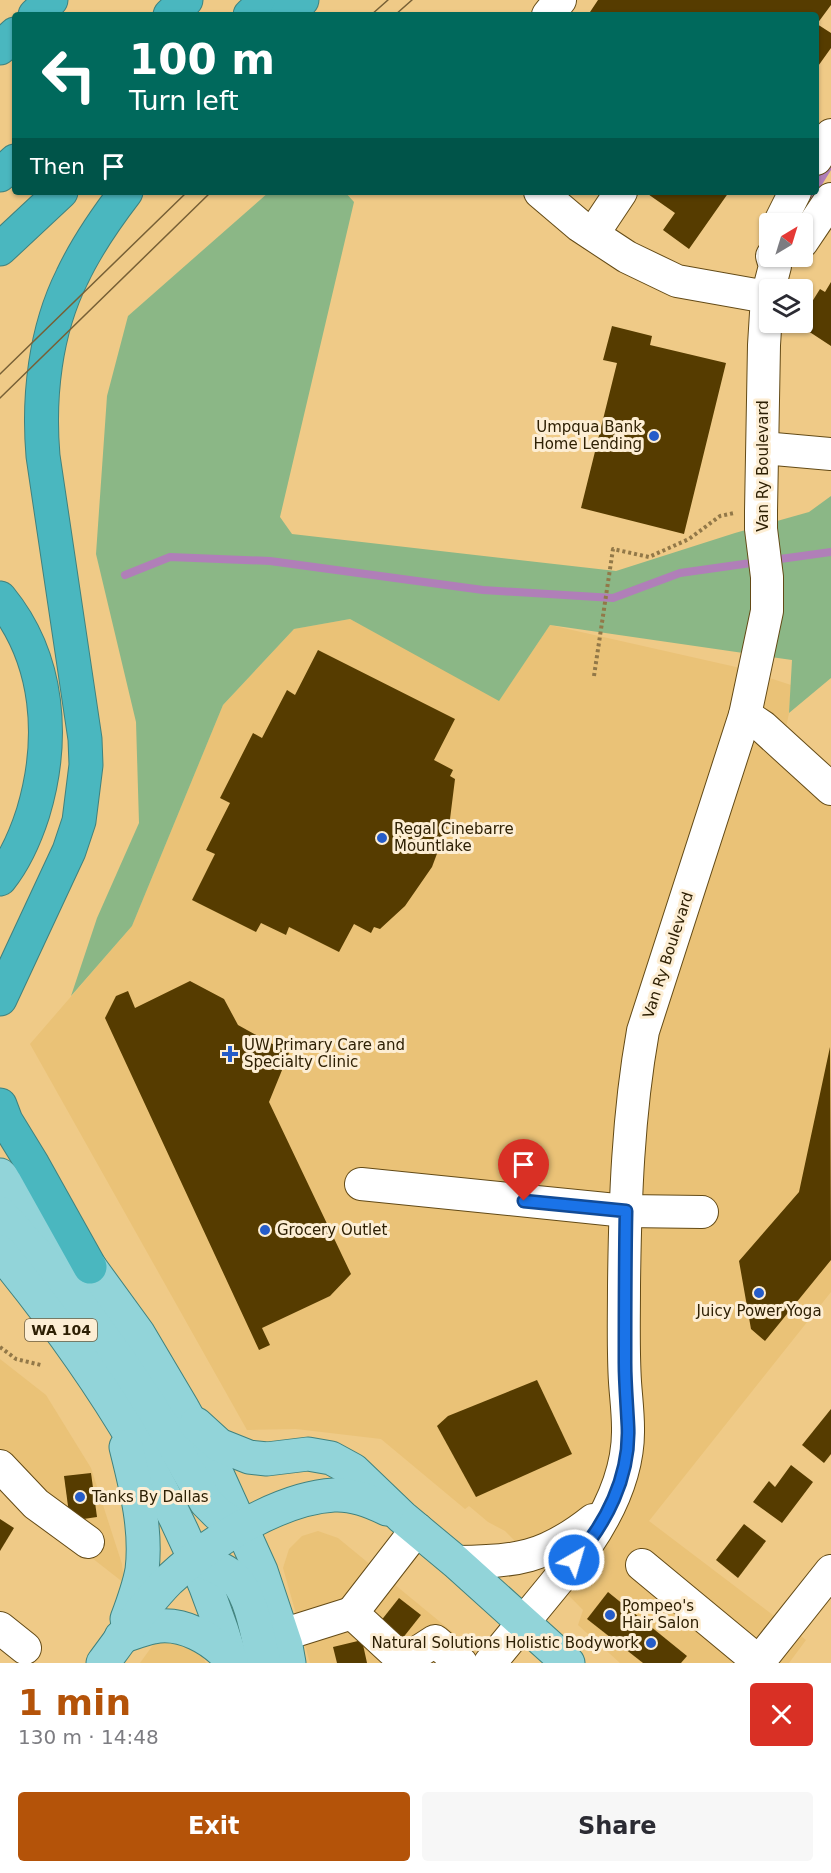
<!DOCTYPE html>
<meta charset="utf-8">
<style>
:root{--surface:#fff;--page:#f7f7f7;--text:#2b2b33;--muted:#7c7c81;--accent:#b45309}
body{margin:0;font-family:"DejaVu Sans",sans-serif;background:var(--page);color:var(--text);height:100vh;display:flex;flex-direction:column;font-size:22px;white-space:nowrap}
*{box-sizing:border-box;margin:0}
p{font-size:20px;color:var(--muted)}
.icon{flex:none;width:33px;height:33px;fill:none;stroke:currentColor;stroke-width:2;stroke-linecap:round;stroke-linejoin:round}
.map{position:relative;height:1663px;overflow:hidden}
.side{display:flex;flex-direction:column;background:var(--surface);flex:1}
.side>*{flex:none}
.hud{position:absolute;left:12px;top:12px;width:807px;height:183px;border-radius:6px;box-shadow:0 2px 4px #0004;background:#00695c;color:#fff;overflow:hidden}
.needle{width:39px;rotate:38deg}
.controls{position:absolute;left:759px;top:213px;display:grid;gap:12px}
.controls a{display:grid;place-items:center;width:54px;height:54px;border-radius:6px;background:var(--surface);box-shadow:0 2px 4px #0004;font-size:30px}
.pin{position:absolute;display:grid;place-items:center;width:51px;height:51px;color:#fff;margin:-62px -26px;border-radius:50% 50% 50% 0;rotate:-45deg;box-shadow:0 0 6px #0007}
.pin .icon{rotate:45deg}
.me{position:absolute;width:66px;margin:-33px;rotate:38deg;stroke-linejoin:round;filter:drop-shadow(0 0 4px #0008)}
.turn{display:flex;align-items:center;gap:21px;height:126px;padding:0 18px;font-size:27px}
.turn .icon{width:78px;height:78px;stroke-width:2.5}
.turn b{display:block;font-size:42px;line-height:51px}
.then{display:flex;align-items:center;height:57px;padding:0 18px;background:#0003;gap:12px;font-size:22px}
.round{display:grid;place-items:center;flex:none;width:63px;height:63px;border-radius:6px;background:var(--page)}
.overview{display:flex;align-items:center;justify-content:space-between;height:102px;padding:0 18px}
h1{font-size:36px;font-weight:800;line-height:45px;color:var(--accent)}
.action{display:flex;gap:12px;margin-top:auto;padding:12px 18px}
.action a{flex:1;height:69px;border-radius:6px;background:var(--accent);color:#fff;font-size:24px;font-weight:800;line-height:69px;text-align:center}
.action a+a{background:var(--page);color:var(--text)}
.map>svg:first-child{display:block}
.built{fill:#eac277}
.green{fill:#8bb786}
.lines{fill:none;stroke-linecap:round;stroke-linejoin:round}
.stream{stroke:#b07fb8;stroke-width:8}
.building{fill:#563c00}
.minor-casing{stroke:#634a16;stroke-width:34}
.major-casing{stroke:#40827e;stroke-width:35}
.highway-casing{stroke:#40827e;stroke-width:35}
.path{stroke:#927848;stroke-width:4;stroke-dasharray:3 3;stroke-linecap:butt}
.minor{stroke:#fff;stroke-width:32}
.major{stroke:#92d4d9;stroke-width:33}
.highway{stroke:#4ab7bf;stroke-width:33}
.tram{stroke:#776036;stroke-width:1.5}
.route-casing{stroke:#114b97;stroke-width:15}
.route{stroke:#1a73e8;stroke-width:10}
.poi-dot{fill:#255cc9;stroke:#fdeed4;stroke-width:2}
.labels{text-anchor:middle;dominant-baseline:central;stroke-width:6;stroke-linejoin:round;paint-order:stroke}
.shield{fill:#fdeed4;stroke:#6c5e42;stroke-width:1.5}
.shield-label{font-size:14px;font-weight:bold;fill:#2e2004}
.poi-label{font-size:15px;fill:#2e2004;stroke:#fdeed4;text-anchor:start}
.street-label{font-size:15px;fill:#2e2004;stroke:#fdeed4}
</style>
<div class="map">
<svg width="831" height="1663" viewBox="0 0 831 1663">
<rect width="100%" height="100%" fill="#efca87"/>
<g class="built">
<path d="M350,619L500,699L550,625L736,667L791,685L789,713L780,758L831,806V1292L649,1521L806,1640L789,1663H620L578,1625L583,1610L505,1531L488,1522L469,1506L465,1509L381,1439L296,1429L247,1430L30,1044L132,926L223,705L294,629Z"/>
<path d="M0,1359L46,1395L91,1468L122,1564L124,1583L0,1486Z"/>
<path d="M318,1531L338,1538L490,1663H310L283,1568L289,1549L302,1536Z"/>
<path d="M163,1637L198,1647L206,1663H140L153,1645Z"/>
</g>
<path class="green" d="M269,192H345L354,202L280,517L292,534L616,571L735,533L809,512L831,496V678L789,713L792,660L550,625L499,701L350,619L294,629L223,705L132,926L71,996L97,918L139,823L136,722L96,554L107,396L128,316Z"/>
<g class="lines">
<g class="stream">
<path d="M816,187L830,164"/>
<path d="M804,206L813,192"/>
<path d="M773,560L831,552"/>
<path d="M125,575L170,557L270,561L483,590L613,598L680,573L758,562"/>
</g>
</g>
<g class="building">
<path d="M598,0H831V5L817,24L831,33V48L816,69V15H588Z"/>
<path d="M645,192H729L689,249L663,230L675,213Z"/>
<path d="M831,282V346L802,327L809,316L805,313L820,289L825,292Z"/>
<path d="M612,326L652,336L650,345L726,363L684,534L581,508L617,363L603,360Z"/>
<path d="M318,650L455,719L434,760L453,770L450,776L455,779L450,819L432,867L405,906L380,929L374,927L371,933L354,924L339,952L289,927L286,935L261,923L256,932L192,900L215,854L206,850L230,803L220,798L253,733L262,738L287,690L295,695Z"/>
<path d="M190,981L224,999L238,1025L289,1053L269,1102L351,1274L330,1296L262,1328L270,1345L259,1350L105,1018L116,996L128,991L135,1008Z"/>
<path d="M830,1047L831,1260L765,1341L751,1329L739,1261L799,1192Z"/>
<path d="M537,1380L572,1454L476,1497L437,1426L448,1416Z"/>
<path d="M831,1409V1454L824,1463L802,1445Z"/>
<path d="M791,1465L813,1482L782,1523L753,1502L769,1481L775,1487Z"/>
<path d="M91,1473L97,1517L70,1521L64,1476Z"/>
<path d="M0,1519L14,1528L0,1551Z"/>
<path d="M744,1524L766,1541L738,1578L716,1560Z"/>
<path d="M608,1592L687,1656L681,1663H643L587,1619Z"/>
<path d="M399,1598L421,1615L402,1639L380,1622Z"/>
<path d="M362,1640L367,1663H337L333,1647Z"/>
</g>
<g class="lines">
<defs>
<g id="minor">
<path d="M548,15L560,0"/>
<path d="M816,159L831,135"/>
<path d="M540,192L580,226L627,257L677,281L767,297"/>
<path d="M779,224L795,192"/>
<path d="M593,234L621,192"/>
<path d="M802,242L831,199"/>
<path d="M763,448L831,454"/>
<path d="M745,715L763,727L831,789"/>
<path d="M361,1184L626,1211L702,1212"/>
<path d="M0,1466L36,1504L88,1542"/>
<path d="M456,1562C516,1562 545,1558 593,1520"/>
<path d="M642,1565L759,1662"/>
<path d="M0,1628L25,1648"/>
<path d="M282,1635L352,1613"/>
<path d="M404,1661L352,1613L417,1529"/>
<path d="M401,1663L435,1641L461,1663"/>
<path d="M490,1663L586,1546C610,1511 629,1471 628,1428C628,1412 626,1397 625,1382C623,1350 624,1318 624,1286C625,1200 628,1115 643,1031L745,715L767,611V577L761,529V511L764,345L767,297L775,266L772,256"/>
<path d="M758,1663L831,1571"/>
</g>
<g id="major">
<path d="M0,1175L90,1267L138,1333L183,1409L208,1454L261,1571L286,1646L289,1663"/>
<path d="M0,1213L69,1290L122,1364L161,1423L206,1502L218,1514L229,1521"/>
<path d="M0,1252C101,1375 187,1509 232,1663"/>
<path d="M196,1424L219,1445L249,1457L267,1459L308,1454L331,1458L353,1470L402,1517L456,1562L568,1663"/>
<path d="M126,1447C136,1487 147,1529 142,1570C139,1587 133,1603 127,1619"/>
<path d="M195,1558C208,1564 226,1569 236,1580C252,1597 258,1639 264,1663"/>
<path d="M121,1637C131,1634 142,1629 153,1627C182,1621 213,1639 231,1660"/>
<path d="M103,1663C124,1635 144,1605 169,1580C208,1543 279,1498 334,1495C353,1494 371,1501 387,1509"/>
</g>
<g id="highway">
<path d="M35,15L51,0"/>
<path d="M170,15L186,0"/>
<path d="M250,15L267,0"/>
<path d="M287,15L302,0"/>
<path d="M0,48L15,34"/>
<path d="M0,175L15,161"/>
<path d="M0,249L61,192"/>
<path d="M0,598C50,659 55,740 33,813C25,838 16,859 0,879"/>
<path d="M0,999L69,851L79,821L86,765L85,739L43,456C38,397 45,331 72,277C86,247 106,218 126,192"/>
<path d="M0,1105L6,1121L33,1165L90,1267"/>
</g>
</defs>
<use href="#minor" class="minor-casing"/>
<use href="#major" class="major-casing"/>
<use href="#highway" class="highway-casing"/>
<g class="path">
<path d="M594,676L613,549L649,557L689,539L720,516L734,513"/>
<path d="M0,1347L16,1359L41,1365"/>
</g>
<use href="#minor" class="minor"/>
<use href="#major" class="major"/>
<use href="#highway" class="highway"/>
<g class="tram">
<path d="M371,15L388,0"/>
<path d="M395,15L412,0"/>
<path d="M0,374L187,192"/>
<path d="M0,398L211,192"/>
</g>
</g>
<g class="lines">
<defs>
<path id="route" d="M524,1201L626,1211C625,1262 625,1312 625,1363C625,1384 627,1405 628,1427C630,1477 606,1524 574,1560"/>
</defs>
<use href="#route" class="route-casing"/>
<use href="#route" class="route"/>
</g>
<g class="poi-dot">
<circle cx="654" cy="436" r="6"/>
<circle cx="382" cy="838" r="6"/>
<path d="M227 1045h6v6h6v6h-6v6h-6v-6h-6v-6h6z"/>
<circle cx="265" cy="1230" r="6"/>
<circle cx="759" cy="1293" r="6"/>
<circle cx="80" cy="1497" r="6"/>
<circle cx="610" cy="1615" r="6"/>
<circle cx="651" cy="1643" r="6"/>
</g>
<g class="labels">
<rect class="shield" x="25" y="1319" width="72" height="22" rx="4.5"/>
<g class="shield-label">
<text x="61" y="1330">WA 104</text>
</g>
<g class="poi-label">
<text x="642" y="427" text-anchor="end">Umpqua Bank<tspan x="642" dy="17">Home Lending</tspan></text>
<text x="394" y="829">Regal Cinebarre<tspan x="394" dy="17">Mountlake</tspan></text>
<text x="244" y="1045">UW Primary Care and<tspan x="244" dy="17">Specialty Clinic</tspan></text>
<text x="277" y="1230">Grocery Outlet</text>
<text x="759" y="1311" text-anchor="middle">Juicy Power Yoga</text>
<text x="92" y="1497">Tanks By Dallas</text>
<text x="622" y="1606">Pompeo's<tspan x="622" dy="17">Hair Salon</tspan></text>
<text x="639" y="1643" text-anchor="end">Natural Solutions Holistic Bodywork</text>
</g>
<g class="street-label">
<text transform="translate(763 466) rotate(-90)">Van Ry Boulevard</text>
<text transform="translate(668 955) rotate(-72)">Van Ry Boulevard</text>
</g>
</g>
</svg>
<div class="controls">
<a><svg class="needle" viewBox="-14 -14 28 28"><path d="M0-13l5 13h-10z" fill="#e53935"/><path d="M0 13l5-13h-10z" fill="#7c7c81"/></svg></a>
<a><svg class="icon" aria-label="layers" viewBox="0 0 24 24"><path d="M12 4l9 5-9 5-9-5zM3 14l9 5 9-5"/></svg></a>
</div>
<div class="pin" style="left:524px;top:1201px;background:#d93025"><svg class="icon" aria-label="arrive" viewBox="0 0 24 24"><path d="M6 21V4h12l-3 4 3 4H6"/></svg></div>
<svg class="me" style="left:574px;top:1560px" viewBox="-20 -20 40 40"><circle r="17" fill="#1a73e8" stroke="#fff" stroke-width="3"/><path d="M0-11L8 9 0 5-8 9z" fill="#fff"/></svg>
<div class="hud">
<div class="turn"><svg class="icon" aria-label="left" viewBox="0 0 24 24"><path d="M17 20v-9H6M10 6l-5 5 5 5"/></svg><div><b>100 m</b>Turn left</div></div>
<div class="then">Then<svg class="icon" aria-label="arrive" viewBox="0 0 24 24"><path d="M6 21V4h12l-3 4 3 4H6"/></svg></div>
</div>
</div>
<section class="side">
<div class="overview"><div><h1>1 min</h1><p>130 m · 14:48</p></div><a class="round" style="background:#d93025;color:#fff"><svg class="icon" aria-label="close" viewBox="0 0 24 24"><path d="M6 6l12 12M18 6L6 18"/></svg></a></div>
<div class="action"><a>Exit</a><a>Share</a></div>
</section>
